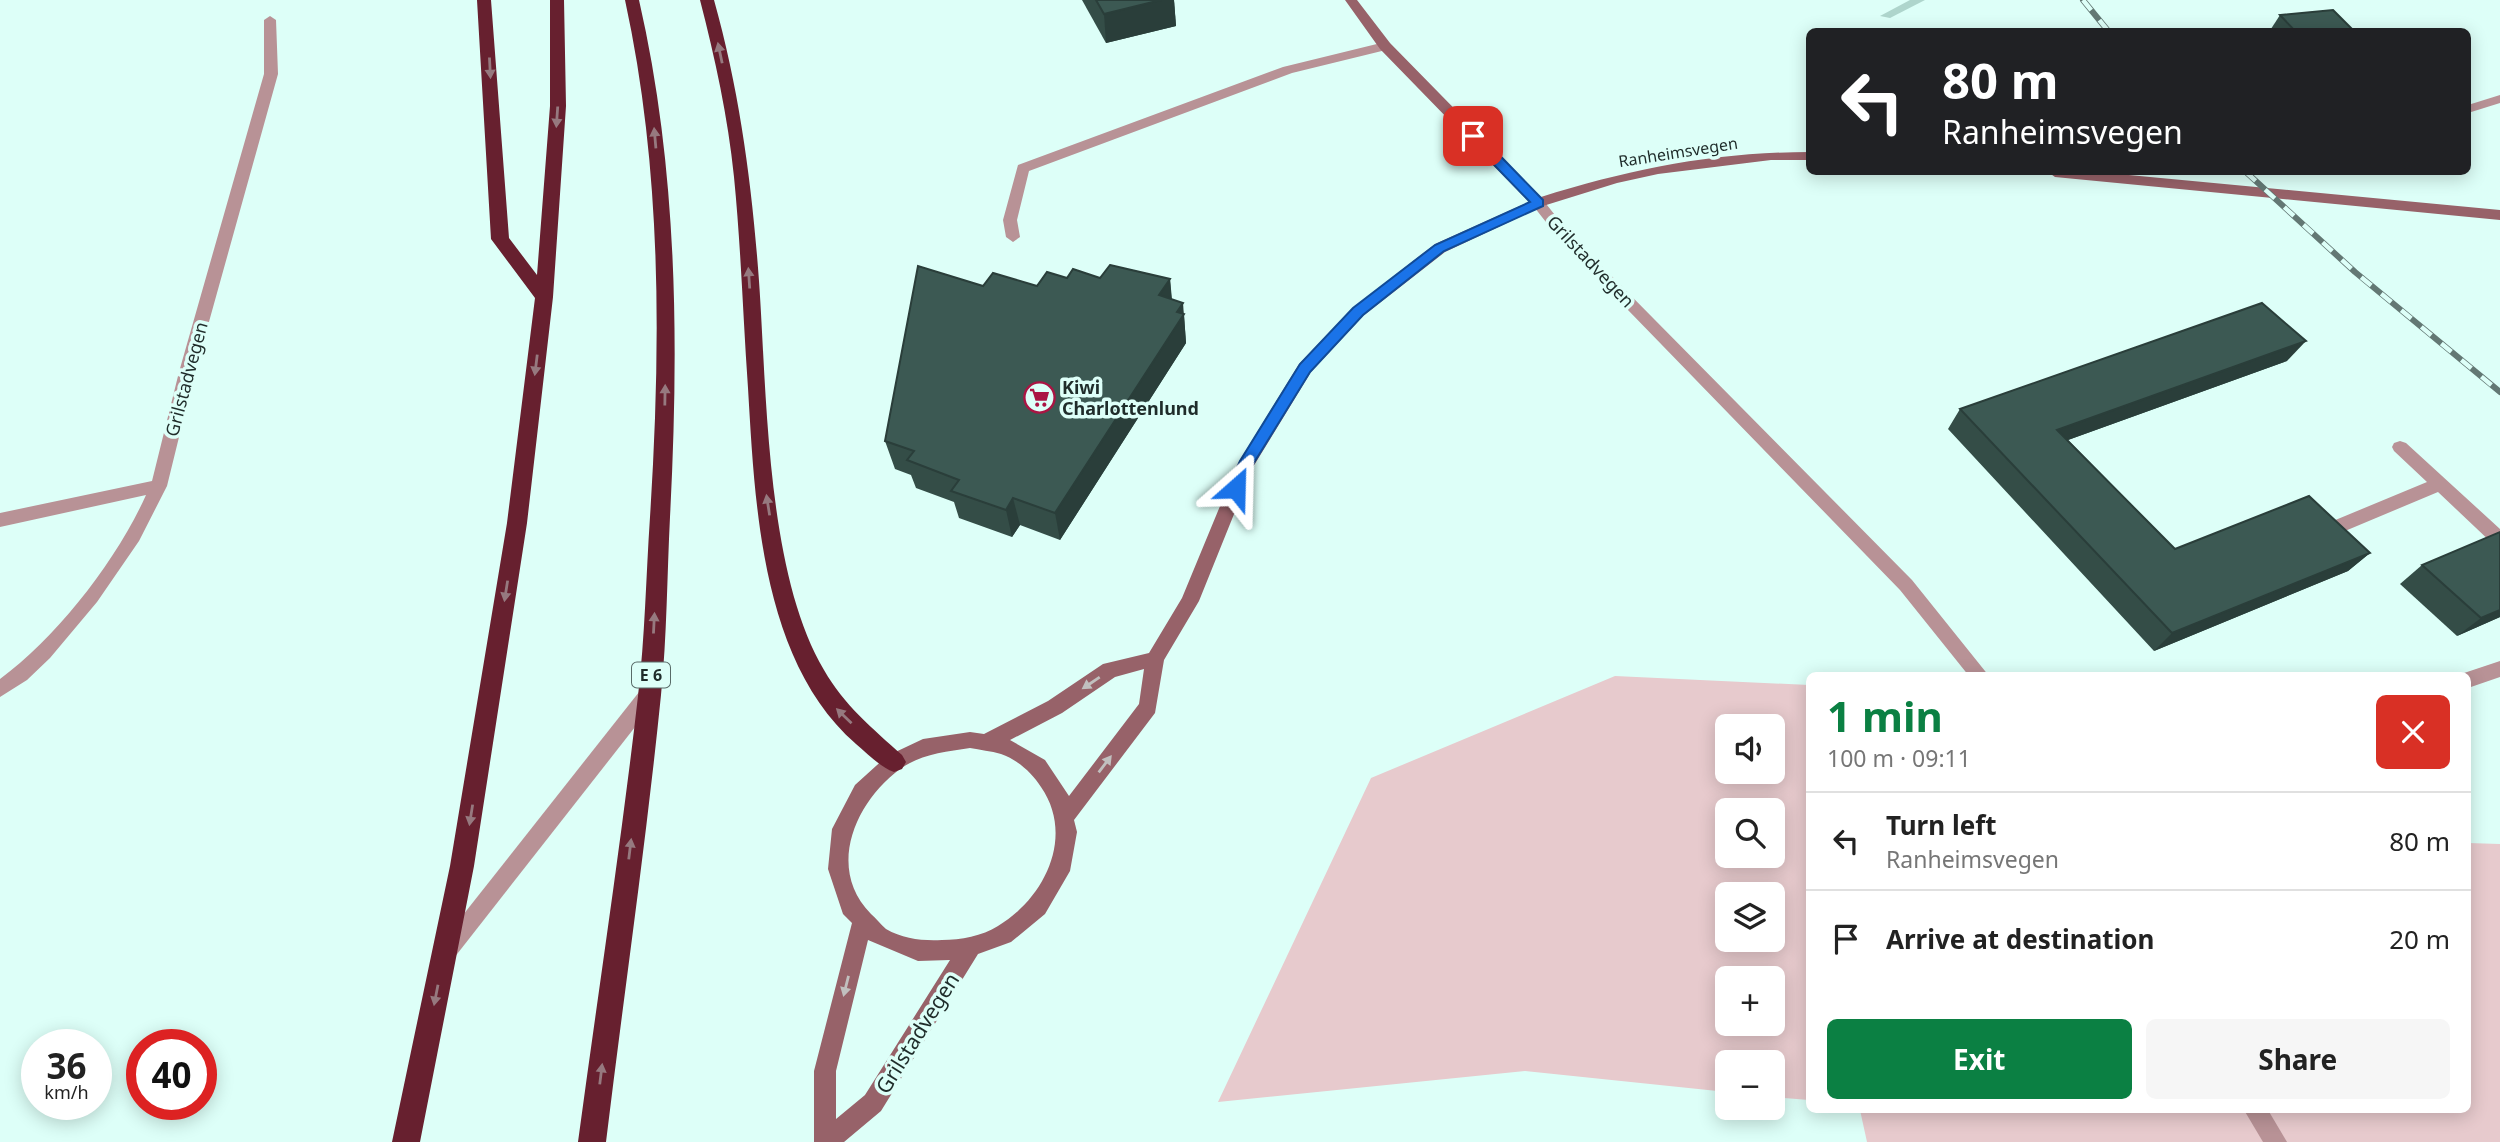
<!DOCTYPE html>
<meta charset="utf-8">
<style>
:root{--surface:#fff;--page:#f6f6f6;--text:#222;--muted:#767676;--line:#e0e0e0;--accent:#0b8043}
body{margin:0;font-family:"Noto Sans",sans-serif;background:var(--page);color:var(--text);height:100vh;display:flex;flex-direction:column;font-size:26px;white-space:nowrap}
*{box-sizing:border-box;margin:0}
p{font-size:23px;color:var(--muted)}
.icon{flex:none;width:38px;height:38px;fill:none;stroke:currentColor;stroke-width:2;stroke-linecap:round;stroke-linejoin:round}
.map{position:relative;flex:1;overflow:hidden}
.sheet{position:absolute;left:1806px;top:672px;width:665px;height:441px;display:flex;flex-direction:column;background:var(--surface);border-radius:10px;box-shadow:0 4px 18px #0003}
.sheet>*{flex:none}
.hud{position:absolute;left:1806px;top:28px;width:665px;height:147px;border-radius:10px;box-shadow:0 4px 18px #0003;background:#202124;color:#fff;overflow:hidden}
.tools{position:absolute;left:1715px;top:714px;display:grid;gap:14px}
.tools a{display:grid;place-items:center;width:70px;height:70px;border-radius:10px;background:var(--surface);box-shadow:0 4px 18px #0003;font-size:35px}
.speed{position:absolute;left:21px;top:1029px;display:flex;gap:14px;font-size:35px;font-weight:700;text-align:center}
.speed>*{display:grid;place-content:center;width:91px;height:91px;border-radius:50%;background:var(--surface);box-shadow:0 4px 18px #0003;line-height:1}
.speed small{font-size:18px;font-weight:400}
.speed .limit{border:10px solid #d22;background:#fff;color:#111}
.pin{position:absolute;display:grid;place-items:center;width:60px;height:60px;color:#fff;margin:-30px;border-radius:14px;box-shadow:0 4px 10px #0006}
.me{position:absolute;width:77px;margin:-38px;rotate:25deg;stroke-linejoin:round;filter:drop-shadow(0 0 5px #0008)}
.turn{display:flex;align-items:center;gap:24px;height:147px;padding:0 21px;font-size:32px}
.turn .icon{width:91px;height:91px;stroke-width:2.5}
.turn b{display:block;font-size:49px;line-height:60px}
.round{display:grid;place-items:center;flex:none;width:74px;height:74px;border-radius:10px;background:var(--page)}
.headline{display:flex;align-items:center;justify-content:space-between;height:119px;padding:0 21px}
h1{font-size:42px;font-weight:700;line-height:52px;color:var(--accent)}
.button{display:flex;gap:14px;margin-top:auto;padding:14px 21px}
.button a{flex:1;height:80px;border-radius:10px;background:var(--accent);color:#fff;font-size:28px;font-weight:700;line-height:80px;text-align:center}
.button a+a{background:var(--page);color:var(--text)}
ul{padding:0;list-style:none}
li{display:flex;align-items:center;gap:21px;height:98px;padding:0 21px;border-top:2px solid var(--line)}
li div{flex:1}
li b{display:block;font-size:26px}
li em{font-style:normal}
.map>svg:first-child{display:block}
.green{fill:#e7cacd;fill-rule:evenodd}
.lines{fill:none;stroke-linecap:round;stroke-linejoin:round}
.stream{fill:#aed5cc;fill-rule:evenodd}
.lane{fill:#b89296;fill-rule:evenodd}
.street{fill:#b89296;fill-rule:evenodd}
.secondary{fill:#976269;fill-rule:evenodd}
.highway{fill:#67202f;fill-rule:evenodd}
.rail-casing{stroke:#637874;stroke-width:6}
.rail{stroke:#ddfff8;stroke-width:4.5;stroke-dasharray:13;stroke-linecap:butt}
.wall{fill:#344d47}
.shaded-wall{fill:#2a3e3a}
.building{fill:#3c5953;stroke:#2a3e3a;stroke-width:2}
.oneway{fill:#96797f}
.oneway2{fill:#c1c0bf}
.route{fill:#1a73e8;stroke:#114b97;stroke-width:2}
.labels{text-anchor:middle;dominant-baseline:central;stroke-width:7;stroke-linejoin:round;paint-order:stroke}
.far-street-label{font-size:16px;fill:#1f2c2a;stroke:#ddfff8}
.shield{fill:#ddfff8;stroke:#586b68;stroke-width:2}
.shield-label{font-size:16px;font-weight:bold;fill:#1f2c2a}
.street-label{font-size:18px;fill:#1f2c2a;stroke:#ddfff8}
.poi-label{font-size:18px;font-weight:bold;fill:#1f2c2a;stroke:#ddfff8;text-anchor:start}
.near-street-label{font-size:21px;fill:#1f2c2a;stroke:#ddfff8}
</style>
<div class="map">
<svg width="2500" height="1142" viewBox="0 0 2500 1142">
<rect width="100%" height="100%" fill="#ddfff8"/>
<g class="green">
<path d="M1615,676L1809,685V1100L1773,1097V1062H1727V1092L1525,1071L1218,1102L1371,778ZM1727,726H1773V772H1727ZM1727,810H1773V856H1727ZM1727,894H1773V940H1727ZM1727,978H1773V1024H1727Z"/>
<path d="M2468,843L2500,844V1142H1867L1860,1110H2468Z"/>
</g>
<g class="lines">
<path class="stream" d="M1910,0H1925L1890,18L1880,16Z"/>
<g class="lane">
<path d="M270,16L276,20L278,74L195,372L167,486L139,541L97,602L50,658L27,680L0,697V679C57,637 117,560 146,495L0,527V513L152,481L179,372L264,74V20Z"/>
<path d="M1385,42L1390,43V49L1292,73L1029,171L1017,220L1020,237L1013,242L1006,237L1003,220L1018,165L1283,67Z"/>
<path d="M2500,95V103L2468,113V105Z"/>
<path d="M2400,441L2406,443L2500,529V547L2494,545L2438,492L2345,531H2333L2330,526L2333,521L2427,482L2394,451L2392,447L2394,443Z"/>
<path d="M650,685L657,687L659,693L657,699L454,958L447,961L440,958L437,951L440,944L643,687Z"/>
</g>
<g class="street">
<path d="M1538,198L1543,200L1570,234L1912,580L1989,676H1969L1900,590L1560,240L1531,203Z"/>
<path d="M2500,661V677L2468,688V676L2461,674Z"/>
<path d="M2244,1110H2268L2287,1142H2263Z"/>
</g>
<g class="secondary">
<path d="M1345,0H1357L1390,43L1541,197C1631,169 1714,152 1810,152V160H1771L1658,174L1617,183L1543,206L1445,252L1363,316L1311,372L1253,467L1199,601L1164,660L1155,713L1074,820L1077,832L1070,871L1045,914L1011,942L978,954L881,1111L844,1142H814V1071L852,923L843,914L828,869L832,829L855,785L887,756L923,739L970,732L984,734L1048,701L1103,664L1149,653L1182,598L1237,465L1299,364L1353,308L1435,244L1529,202L1380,49ZM1144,669L1139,704L1069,796L1045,760L1010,740L1062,713L1115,677ZM970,748C980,750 991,751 1001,754C1018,760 1032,773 1041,787C1075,836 1045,898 998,926C982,936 961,940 942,940C923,941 903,939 886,929C881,925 876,918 871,914C826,869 855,802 900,769C921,754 945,752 970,748ZM868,940L918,961L950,960L865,1095L836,1119V1071Z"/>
<path d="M2048,172H2097L2500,210V220L2055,177Z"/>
</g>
<g class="highway">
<path d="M477,0H491L509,238L537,275L550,106V0H564L566,106L553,297L527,523L474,866L420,1142H392L450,866L507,523L535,298L491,239Z"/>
<path d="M625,0H639C678,170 679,344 670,517C667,576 667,636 661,695C646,844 624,993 606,1142H578C598,993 621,845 638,696C645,637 646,576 650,517C661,344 662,170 625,0Z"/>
<path d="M700,0H714C740,93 752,185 759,281C767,394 766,572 824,670C844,705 872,728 902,755L906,762L902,769L894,772C880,767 868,754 856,744C761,661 755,505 748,388C743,318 741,247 734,177C728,117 715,58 700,0Z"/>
</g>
<defs>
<g id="rail">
<path d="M2083,0L2109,32"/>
<path d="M2246,172L2355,272L2500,392"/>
</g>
</defs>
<use href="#rail" class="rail-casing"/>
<use href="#rail" class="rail"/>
</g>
<g class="wall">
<path d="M1082,0H1174L1176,26L1106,43Z"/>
<path d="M2280,15L2355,32H2269Z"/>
<path d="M1067,278L1170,279L1172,299L1184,314L1186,343L1060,540L1020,525L1012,537L959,518L954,502L916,488L911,475L895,469L885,441L983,286H1037Z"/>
<path d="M2287,361L2068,440L2175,549L2370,553L2348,571L2154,651L1948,429L1960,409Z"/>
<path d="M2422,565L2500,617L2457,636L2400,584Z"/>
</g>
<g class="shaded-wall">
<path d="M1161,0H1174L1176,26L1106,43L1104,14Z"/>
<path d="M1170,279L1172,308L1159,295Z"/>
<path d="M1183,303L1186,343L1060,540L1055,513Z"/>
<path d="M2306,341L2287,361L2043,449L2057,430Z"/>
<path d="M1013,498L1020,525L1012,537L1006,510Z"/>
<path d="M2370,553L2348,571L2154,651L2172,633Z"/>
<path d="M2500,610V617L2457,636L2481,618Z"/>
</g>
<g class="building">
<path d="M1096,0H1161L1104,14Z"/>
<path d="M2333,10L2355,32H2296L2280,15Z"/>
<path d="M1110,265L1170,279L1159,295L1183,303L1177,312L1184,314L1055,513L1013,498L1006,510L951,491L959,480L907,460L914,451L885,441L918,266L983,286L993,273L1037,286L1047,272L1067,278L1073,269L1100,278Z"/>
<path d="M2262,303L2306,341L2057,430L2175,549L2309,496L2370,553L2172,633L1960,409Z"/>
<path d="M2500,532V610L2481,618L2422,565Z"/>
</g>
<defs><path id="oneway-solid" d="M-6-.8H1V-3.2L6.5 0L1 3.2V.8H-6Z" transform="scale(1.75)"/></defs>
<g class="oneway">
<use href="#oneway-solid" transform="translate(720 53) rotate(-102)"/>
<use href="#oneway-solid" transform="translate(490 68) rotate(87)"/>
<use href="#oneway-solid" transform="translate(557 117) rotate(94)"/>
<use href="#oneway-solid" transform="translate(655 138) rotate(-95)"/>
<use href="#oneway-solid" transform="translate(749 278) rotate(-94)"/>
<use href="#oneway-solid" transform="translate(536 365) rotate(97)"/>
<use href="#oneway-solid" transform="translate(665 395) rotate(-89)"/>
<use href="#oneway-solid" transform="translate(768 505) rotate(-99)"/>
<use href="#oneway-solid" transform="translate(506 591) rotate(99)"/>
<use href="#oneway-solid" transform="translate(654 623) rotate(-87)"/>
<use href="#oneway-solid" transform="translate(844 716) rotate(-136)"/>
<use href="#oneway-solid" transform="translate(471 815) rotate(99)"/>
<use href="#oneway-solid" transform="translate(630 849) rotate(-83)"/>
<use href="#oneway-solid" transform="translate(436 995) rotate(101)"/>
<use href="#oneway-solid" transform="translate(601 1074) rotate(-83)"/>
</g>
<g class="oneway2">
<use href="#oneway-solid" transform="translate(1091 683) rotate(146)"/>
<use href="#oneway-solid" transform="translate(1105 764) rotate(-53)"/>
<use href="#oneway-solid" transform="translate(846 986) rotate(104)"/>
</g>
<path class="route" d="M1473,132L1478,133L1543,200V206L1444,251L1363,315L1310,372L1252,466L1241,492H1231L1228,488L1240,461L1300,364L1353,308L1435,245L1530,202L1469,139V133Z"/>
<defs>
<symbol id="supermarket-ring" viewBox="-11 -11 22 22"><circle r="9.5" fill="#ddfff8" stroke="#aa1443" stroke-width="1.5"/><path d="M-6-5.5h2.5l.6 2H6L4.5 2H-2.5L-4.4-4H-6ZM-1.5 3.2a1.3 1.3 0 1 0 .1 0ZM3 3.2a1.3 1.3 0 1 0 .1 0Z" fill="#aa1443"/></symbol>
</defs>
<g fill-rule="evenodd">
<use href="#supermarket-ring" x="1022" y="380" width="35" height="35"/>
</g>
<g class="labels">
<g class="far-street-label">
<text transform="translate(1678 152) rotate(-9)">Ranheimsvegen</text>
</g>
<rect class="shield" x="632" y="662.5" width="38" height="25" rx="5"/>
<g class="shield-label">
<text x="651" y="675">E 6</text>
</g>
<g class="street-label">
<text transform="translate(1591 261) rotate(47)">Grilstadvegen</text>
<text transform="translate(186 379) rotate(-75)">Grilstadvegen</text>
</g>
<g class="poi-label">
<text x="1062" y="387">Kiwi<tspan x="1062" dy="21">Charlottenlund</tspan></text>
</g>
<g class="near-street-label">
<text transform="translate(917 1033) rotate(-58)">Grilstadvegen</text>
</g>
</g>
</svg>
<div class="tools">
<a><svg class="icon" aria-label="sound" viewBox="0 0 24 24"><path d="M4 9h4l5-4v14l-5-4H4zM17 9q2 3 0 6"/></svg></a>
<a><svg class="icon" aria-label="search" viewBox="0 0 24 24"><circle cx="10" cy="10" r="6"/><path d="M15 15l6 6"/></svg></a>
<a><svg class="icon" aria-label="layers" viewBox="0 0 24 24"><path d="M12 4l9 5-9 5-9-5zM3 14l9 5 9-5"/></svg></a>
<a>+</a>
<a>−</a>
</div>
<div class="speed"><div>36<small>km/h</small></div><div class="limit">40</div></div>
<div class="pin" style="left:1473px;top:136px;background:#d93025"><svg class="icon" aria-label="arrive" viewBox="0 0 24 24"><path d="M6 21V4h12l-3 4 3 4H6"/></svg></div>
<svg class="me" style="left:1236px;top:488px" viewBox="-20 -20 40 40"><path d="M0-17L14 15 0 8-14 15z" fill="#1a73e8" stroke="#fff" stroke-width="4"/></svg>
<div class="hud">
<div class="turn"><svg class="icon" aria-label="left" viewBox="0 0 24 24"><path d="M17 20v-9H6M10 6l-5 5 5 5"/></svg><div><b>80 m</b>Ranheimsvegen</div></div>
</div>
<section class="sheet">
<div class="headline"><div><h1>1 min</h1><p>100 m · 09:11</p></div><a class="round" style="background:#d93025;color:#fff"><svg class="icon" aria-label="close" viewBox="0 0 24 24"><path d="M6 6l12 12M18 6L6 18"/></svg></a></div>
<ul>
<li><svg class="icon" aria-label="left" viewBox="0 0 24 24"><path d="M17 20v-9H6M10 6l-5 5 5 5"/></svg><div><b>Turn left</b><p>Ranheimsvegen</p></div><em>80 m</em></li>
<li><svg class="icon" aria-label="arrive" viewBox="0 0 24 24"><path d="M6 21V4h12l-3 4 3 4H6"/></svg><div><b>Arrive at destination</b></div><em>20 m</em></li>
</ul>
<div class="button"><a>Exit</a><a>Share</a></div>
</section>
</div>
